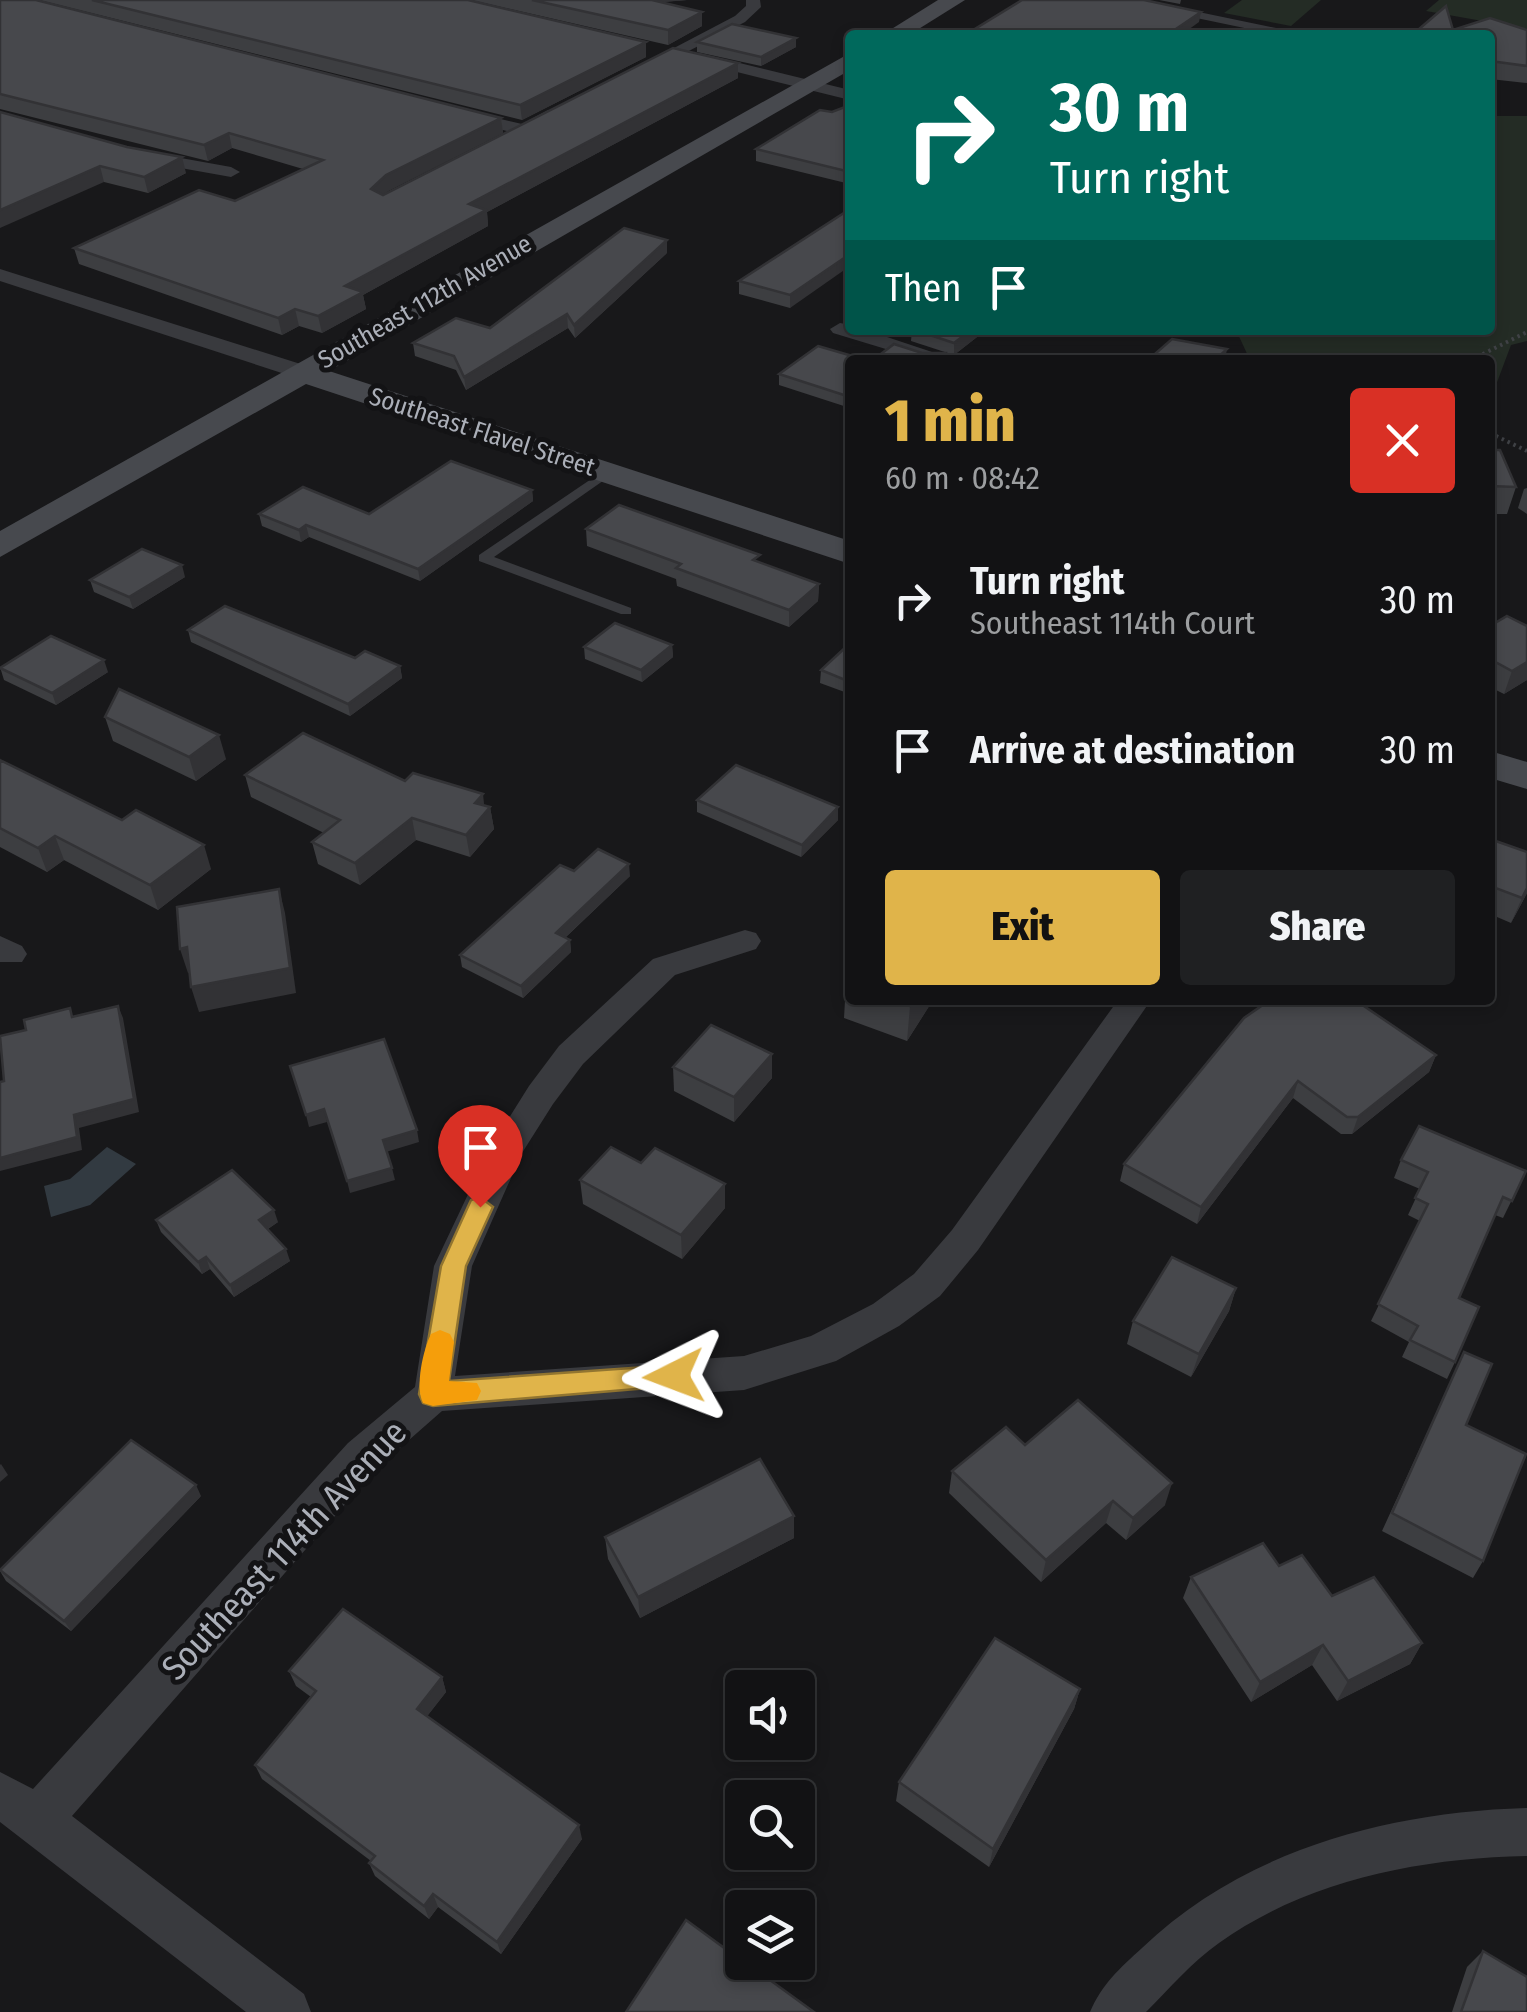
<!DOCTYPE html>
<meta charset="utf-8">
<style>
:root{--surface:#121214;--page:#1f2022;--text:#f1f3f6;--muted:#9c9ea0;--line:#313234;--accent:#e0b44a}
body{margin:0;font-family:"Fira Sans Condensed",sans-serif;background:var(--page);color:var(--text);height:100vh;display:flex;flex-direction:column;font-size:38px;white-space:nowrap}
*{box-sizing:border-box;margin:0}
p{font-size:32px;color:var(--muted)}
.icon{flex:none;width:55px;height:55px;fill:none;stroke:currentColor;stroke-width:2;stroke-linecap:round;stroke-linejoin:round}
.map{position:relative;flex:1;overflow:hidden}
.side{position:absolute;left:845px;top:355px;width:650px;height:650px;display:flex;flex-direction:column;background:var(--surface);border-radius:10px;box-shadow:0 5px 15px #0003,0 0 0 2px var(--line)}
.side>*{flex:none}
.hud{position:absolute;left:845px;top:30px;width:650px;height:305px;border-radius:10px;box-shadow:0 5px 15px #0003,0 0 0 2px var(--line);background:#00695c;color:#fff;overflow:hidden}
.tools{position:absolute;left:725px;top:1670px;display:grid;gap:20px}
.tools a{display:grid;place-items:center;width:90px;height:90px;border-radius:10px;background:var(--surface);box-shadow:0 5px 15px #0003,0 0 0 2px var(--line);font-size:50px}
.pin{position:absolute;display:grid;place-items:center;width:85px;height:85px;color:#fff;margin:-102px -42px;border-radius:50% 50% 50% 0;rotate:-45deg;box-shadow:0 0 10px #0007}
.pin .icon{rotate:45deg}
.me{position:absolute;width:110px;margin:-55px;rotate:267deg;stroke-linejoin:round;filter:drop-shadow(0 0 8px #0008)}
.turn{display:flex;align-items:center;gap:35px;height:210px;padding:0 40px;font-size:45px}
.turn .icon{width:130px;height:130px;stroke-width:2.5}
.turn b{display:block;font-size:70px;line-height:85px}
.then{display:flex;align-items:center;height:95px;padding:0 40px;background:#0003;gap:20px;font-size:38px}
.round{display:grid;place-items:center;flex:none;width:105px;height:105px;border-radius:10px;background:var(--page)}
.head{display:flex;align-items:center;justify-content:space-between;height:170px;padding:0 40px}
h1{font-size:60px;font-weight:800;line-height:75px;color:var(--accent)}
.button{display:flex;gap:20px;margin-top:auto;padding:20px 40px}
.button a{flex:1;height:115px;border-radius:10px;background:var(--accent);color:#111;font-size:40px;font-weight:800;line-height:115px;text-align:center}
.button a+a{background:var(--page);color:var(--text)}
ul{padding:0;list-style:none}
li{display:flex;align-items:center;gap:30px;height:150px;padding:0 40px}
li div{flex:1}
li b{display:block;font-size:38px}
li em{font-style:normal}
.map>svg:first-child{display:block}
.green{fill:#242c25}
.water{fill:#323a41}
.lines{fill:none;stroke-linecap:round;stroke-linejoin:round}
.path{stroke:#3f4145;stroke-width:4;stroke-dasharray:2.5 4;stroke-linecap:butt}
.lane{fill:#393a3e;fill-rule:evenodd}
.street{fill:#393a3e;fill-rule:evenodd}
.secondary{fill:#47494e;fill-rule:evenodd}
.wall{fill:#3d3e41}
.shaded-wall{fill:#323235}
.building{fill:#47484c;stroke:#323235;stroke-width:2.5}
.route{fill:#e0b44a;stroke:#927530;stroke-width:2.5}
.slow{fill:#f59e0b}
.labels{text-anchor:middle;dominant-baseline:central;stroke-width:10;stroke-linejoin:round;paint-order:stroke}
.far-street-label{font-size:25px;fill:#abafb8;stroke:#131315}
.near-street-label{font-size:35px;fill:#abafb8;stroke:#131315}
</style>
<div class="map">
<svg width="1527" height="2012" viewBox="0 0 1527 2012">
<rect width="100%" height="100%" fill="#18181a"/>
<g class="green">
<path d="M1242,0H1321L1291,26L1224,13Z"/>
<path d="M1439,0H1527V29L1426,11Z"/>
<path d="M1490,116H1527V341L1511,345L1490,401V360H1250L1236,330H1490Z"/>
</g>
<path class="water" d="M107,1147L136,1164L90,1205L51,1217L44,1186L70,1179Z"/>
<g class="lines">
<g class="path">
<path d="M1471,360L1527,332"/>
<path d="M1490,433L1527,451"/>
</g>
<path class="lane" d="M606,469L610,470V476L494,557L631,608V614H621L479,561V555Z"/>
<g class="street">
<path d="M746,0H760L761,7L745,22L648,72L634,69L735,16L746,6Z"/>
<path d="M1110,0H1141L1310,35H1278Z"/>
<path d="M699,53L850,90V100L693,61V55Z"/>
<path d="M459,109L522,124L548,110L562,114L524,135L453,118L451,114Z"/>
<path d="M142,151L231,167L240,172L231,177L136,160L133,156Z"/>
<path d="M0,269L310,367L313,372L302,378L294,377L0,281Z"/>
<path d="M840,323L850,325V330H866L956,360H922L833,333L830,329Z"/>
<path d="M745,930L756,933L761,941L756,949L675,975L583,1064L553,1104L522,1153L472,1266L455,1376L744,1356L811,1336L873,1304L914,1274L952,1230L1118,1000H1151L978,1250L940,1296L899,1326L836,1361L744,1390L442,1411L376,1469L72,1816L304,1994L311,2012H246L0,1822V1772L33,1789L348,1443L415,1387L434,1266L490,1148L529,1086L559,1046L653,959Z"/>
<path d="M0,936L22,946L27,954L22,962H0Z"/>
<path d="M1527,1808V1856C1421,1858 1307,1880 1219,1943C1192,1962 1169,1989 1146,2012H1090C1102,1984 1120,1968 1142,1948C1244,1850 1388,1812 1527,1808Z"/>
</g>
<g class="secondary">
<path d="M938,0H965L909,35H882Z"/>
<path d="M850,53V70L329,371L850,541V564L306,384L0,557V531Z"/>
<path d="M1490,751L1527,762V789L1490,778Z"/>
</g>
</g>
<g class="wall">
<path d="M0,0L501,118L503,133L388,191L384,195L738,63V78L487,212L488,226L363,295L366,309L322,333L299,326L282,335L79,264L74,248L235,201L303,169L232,148L208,161L0,109Z"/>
<path d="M39,0H468L646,42V57L522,120Z"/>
<path d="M471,0H687L660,2L702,26L668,45Z"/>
<path d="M1159,0H1181L1180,4Z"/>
<path d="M1453,30H1527V83L1490,79V35Z"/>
<path d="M697,42L796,47L761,66L697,52Z"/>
<path d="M850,105V184L756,161V149Z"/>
<path d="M0,112L186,173L148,193L104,182Z"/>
<path d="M850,209L790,308L739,294V281Z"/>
<path d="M667,253L575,338L568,328L466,390L456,370L415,356L413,343L490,328Z"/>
<path d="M912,330H986L954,355L911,341Z"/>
<path d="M850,360V408L779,385V374Z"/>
<path d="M1490,450L1516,487L1507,514H1490Z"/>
<path d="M1527,488V514L1518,508L1524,489Z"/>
<path d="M532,490L533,501L420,581L309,537L301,542L262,526L259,514H369Z"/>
<path d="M586,529L760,563L819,584L818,601L789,627L677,586L676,579L587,546Z"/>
<path d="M185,577L133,609L94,592L90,580Z"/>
<path d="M1490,626L1527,680L1504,694L1490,687Z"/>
<path d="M188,630L400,666L402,678L350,716L191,642Z"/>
<path d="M672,645L673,657L642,682L585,659L584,647Z"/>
<path d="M850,647V694L820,683L821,670Z"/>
<path d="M0,667L108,672L56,705L4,680Z"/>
<path d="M105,717L226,759L196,781L113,741Z"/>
<path d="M0,760L211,869L158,910L64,860L47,872L0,847Z"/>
<path d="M245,775L405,781L490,807L494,829L470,857L416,840L360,885L318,864L312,842L324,833L251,797Z"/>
<path d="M697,800L838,807V820L801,857L697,812Z"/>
<path d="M1490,839L1527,852V893L1511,923L1490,914Z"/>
<path d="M574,871L630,876L566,937L570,940L571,952L523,998L462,967L460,955Z"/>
<path d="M850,976V1000H933L907,1041L844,1018L846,983Z"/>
<path d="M1244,1018L1436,1055L1429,1072L1352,1134H1341L1293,1098L1197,1224L1120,1181L1124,1164Z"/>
<path d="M772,1054V1078L734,1122L674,1091L673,1067Z"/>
<path d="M1401,1160L1526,1171L1503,1218L1495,1215L1459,1298L1455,1362L1447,1379L1402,1357L1409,1342L1371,1321L1420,1221L1408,1215L1420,1189L1394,1178Z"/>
<path d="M641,1163L725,1184V1208L682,1259L583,1204L580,1180Z"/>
<path d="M156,1220L278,1222L268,1229L290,1261L234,1297L210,1269L202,1274L161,1232Z"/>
<path d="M1236,1288L1229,1311L1191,1377L1127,1344L1133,1321Z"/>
<path d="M1464,1352L1466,1425L1483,1561L1473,1578L1382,1531Z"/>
<path d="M1025,1445L1165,1505L1126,1540L1106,1523L1041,1582L949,1493L952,1471Z"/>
<path d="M201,1496L71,1631L6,1581L0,1571Z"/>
<path d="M794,1516V1538L640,1618L608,1559L605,1537Z"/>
<path d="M1279,1566L1332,1596L1422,1643L1410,1664L1337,1701L1312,1665L1251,1702L1183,1598L1191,1577Z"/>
<path d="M289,1671L442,1677L446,1692L427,1716L582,1839L501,1954L438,1907L429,1919L375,1876L369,1863L371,1861L262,1779L255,1765L311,1697L296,1686Z"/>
<path d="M1080,1689L1074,1709L989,1867L896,1801L899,1782Z"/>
<path d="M1483,1951L1527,2012H1452L1467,1967Z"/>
</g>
<g class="shaded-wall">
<path d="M652,0H687L654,3Z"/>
<path d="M702,12V26L668,45V30Z"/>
<path d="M1201,12L1199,22L1181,35H1167Z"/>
<path d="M796,38V47L761,66V57Z"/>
<path d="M646,42V57L522,120L520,105Z"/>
<path d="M738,63V78L487,212L488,226L363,295L366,309L322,333L318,316L345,286L469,204Z"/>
<path d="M501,118L503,133L388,191L373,206L371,189L386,175Z"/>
<path d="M229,133L232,148L208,161L204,145Z"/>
<path d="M182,157L186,173L148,193L144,177Z"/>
<path d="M100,166L104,182L0,228V210Z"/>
<path d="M667,240V253L575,338L574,325Z"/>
<path d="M850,254V266L790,308V295Z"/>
<path d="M295,309L299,326L282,335L278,318Z"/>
<path d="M567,314L568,328L466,390L464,377Z"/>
<path d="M971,330H986L954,355V343Z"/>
<path d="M1227,349L1225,360H1215Z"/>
<path d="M532,490L533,501L420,581L418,569Z"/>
<path d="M306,525L309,537L301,542L299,530Z"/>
<path d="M182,565L185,577L133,609L129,597Z"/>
<path d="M819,584L818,601L789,627V610Z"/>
<path d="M672,645L673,657L642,682L641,670Z"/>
<path d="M104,660L108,672L56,705L52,693Z"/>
<path d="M1527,662V680L1504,694L1512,671Z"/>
<path d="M400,666L402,678L350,716L348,704Z"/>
<path d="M219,735L226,759L196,781L189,757Z"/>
<path d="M483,794L485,813L490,807L494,829L470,857L466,835L475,803Z"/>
<path d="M838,807V820L801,857L802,845Z"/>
<path d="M412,818L416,840L360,885L355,863Z"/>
<path d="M55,836L64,860L47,872L38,848Z"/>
<path d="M204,845L211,869L158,910L150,885Z"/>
<path d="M629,864L630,876L557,945L556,933Z"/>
<path d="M1527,888V893L1511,923L1522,898Z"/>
<path d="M279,889L285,913L296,993L199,1012L191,987Z"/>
<path d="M570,940L571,952L523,998L521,986Z"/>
<path d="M187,947L195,971L188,973L180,949Z"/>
<path d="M914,1000H933L907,1041L910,1006Z"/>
<path d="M118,1006L123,1018L139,1112L79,1128L82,1150L0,1171V1158L74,1115Z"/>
<path d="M772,1054V1078L734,1122V1097Z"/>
<path d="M1436,1055L1429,1072L1352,1134L1358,1117Z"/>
<path d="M1298,1081L1293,1098L1197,1224L1201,1207Z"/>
<path d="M324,1109L327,1122L309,1127L306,1115Z"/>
<path d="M417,1130L419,1142L386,1152L383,1140Z"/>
<path d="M392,1168L395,1180L350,1193L347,1181Z"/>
<path d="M725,1184V1208L682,1259L681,1235Z"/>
<path d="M274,1210L278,1222L263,1232L259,1220Z"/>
<path d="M286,1249L290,1261L234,1297L230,1285Z"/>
<path d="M206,1257L210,1269L202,1274L198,1262Z"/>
<path d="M1236,1288L1229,1311L1191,1377L1199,1354Z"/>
<path d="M1,1464L8,1475L0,1482V1465Z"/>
<path d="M1172,1483L1165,1505L1126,1540L1133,1518Z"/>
<path d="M196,1485L201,1496L71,1631L64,1621Z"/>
<path d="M1113,1501L1106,1523L1041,1582L1046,1560Z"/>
<path d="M794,1516V1538L640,1618L638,1597Z"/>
<path d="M1422,1643L1410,1664L1337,1701L1348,1681Z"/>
<path d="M1323,1645L1312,1665L1251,1702L1260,1682Z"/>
<path d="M442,1677L446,1692L422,1723L417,1709Z"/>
<path d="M1080,1689L1074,1709L989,1867L993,1849Z"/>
<path d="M579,1825L582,1839L501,1954L497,1942Z"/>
<path d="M433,1894L438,1907L429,1919L424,1906Z"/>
</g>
<g class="building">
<path d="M0,0H36L501,118L386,175L371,189L383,195L673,48L738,63L469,204L486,210L345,286L363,292L318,316L295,309L278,318L74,248L199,190L235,201L323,160L229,133L204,145L0,94Z"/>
<path d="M92,0H468L646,42L520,105Z"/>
<path d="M532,0H652L702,12L668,30Z"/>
<path d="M1022,0H1144L1201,12L1167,35H965Z"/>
<path d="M1446,6L1453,30L1490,18L1527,30V66L1490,61V35H1412Z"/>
<path d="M732,24L796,38L761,57L697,42Z"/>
<path d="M850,105V172L756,149L820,110L832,112Z"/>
<path d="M0,112L127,147L182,157L144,177L100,166L0,210Z"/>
<path d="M850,209V254L790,295L739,281Z"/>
<path d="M624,228L667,240L574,325L567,314L464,377L454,356L413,343L456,318L490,328Z"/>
<path d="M915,330H971L954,343Z"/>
<path d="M1172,339L1227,349L1215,360H1148Z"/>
<path d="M894,344L922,353H944L935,360H873Z"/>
<path d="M818,346L866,360H850V397L779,374Z"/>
<path d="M1490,450H1500L1516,487L1490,486Z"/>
<path d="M451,461L532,490L418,569L306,525L299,530L259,514L303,487L369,514Z"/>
<path d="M619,505L760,555L753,560L819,584L789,610L676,568L681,564L586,529Z"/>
<path d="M142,549L182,565L129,597L90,580Z"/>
<path d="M225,606L355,658L365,651L400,666L348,704L188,630Z"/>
<path d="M1507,616L1527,626V662L1512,671L1490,659V626Z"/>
<path d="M615,623L672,645L641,670L584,647Z"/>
<path d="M51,636L104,660L52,693L0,668Z"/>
<path d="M847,646L850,647V682L821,670Z"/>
<path d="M119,689L219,735L189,757L105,717Z"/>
<path d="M303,733L405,781L413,773L483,794L475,803L490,807L466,835L412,818L355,863L312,842L340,820L245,775Z"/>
<path d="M0,760L122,820L136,810L204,845L150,885L55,836L38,848L0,828Z"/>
<path d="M736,765L838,807L802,845L697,800Z"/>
<path d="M1490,839L1527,852V888L1522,898L1490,886Z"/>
<path d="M598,849L629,864L556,933L570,940L521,986L460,955L560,865L574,871Z"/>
<path d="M279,889L290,968L191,987L187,947L180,949L177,907Z"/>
<path d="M894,1000H914L910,1006Z"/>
<path d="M1270,1000H1355L1436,1055L1358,1117H1347L1298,1081L1201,1207L1124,1164L1244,1018Z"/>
<path d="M118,1006L134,1099L74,1115L77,1137L0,1158V1082L4,1081L0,1036L26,1030L24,1020L70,1008L72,1017Z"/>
<path d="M711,1025L772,1054L734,1097L673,1067Z"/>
<path d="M384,1039L417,1130L383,1140L392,1168L347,1181L324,1109L306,1115L290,1066Z"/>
<path d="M1419,1126L1526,1171L1512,1201L1503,1197L1459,1298L1479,1307L1455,1362L1410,1340L1418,1326L1378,1304L1428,1204L1415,1198L1428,1172L1401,1160Z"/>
<path d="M611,1147L641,1163L655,1148L725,1184L681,1235L580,1180Z"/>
<path d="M232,1170L274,1210L259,1220L286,1249L230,1285L206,1257L198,1262L156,1220Z"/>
<path d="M1172,1257L1236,1288L1199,1354L1133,1321Z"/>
<path d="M1464,1352L1492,1364L1466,1425L1526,1454L1483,1561L1392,1513Z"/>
<path d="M1078,1400L1172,1483L1133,1518L1113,1501L1046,1560L952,1471L1006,1427L1025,1445Z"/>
<path d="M131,1440L196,1485L64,1621L0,1570Z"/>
<path d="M760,1459L794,1516L638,1597L605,1537Z"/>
<path d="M1263,1543L1279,1566L1302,1555L1332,1596L1374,1577L1422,1643L1348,1681L1323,1645L1260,1682L1191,1577Z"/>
<path d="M343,1609L442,1677L417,1709L579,1825L497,1942L433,1894L424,1906L369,1863L375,1856L255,1765L316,1691L289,1671Z"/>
<path d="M995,1638L1080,1689L993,1849L899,1782Z"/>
<path d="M686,1920L742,1961V1962H745L814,2012H626Z"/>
<path d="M1483,1951L1527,1977V2012H1461Z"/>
</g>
<path class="route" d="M480,1197L493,1207L466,1266L449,1381L674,1365L684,1368L688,1376L684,1385L433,1406L423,1403L419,1394L441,1266L471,1200Z"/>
<path class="slow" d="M440,1330L450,1334L454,1342L449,1381L477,1383L481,1391L477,1400L433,1406L423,1403C415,1386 423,1350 431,1334Z"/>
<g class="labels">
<g class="far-street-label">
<text transform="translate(425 302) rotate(-30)">Southeast 112th Avenue</text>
<text transform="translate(482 432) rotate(18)">Southeast Flavel Street</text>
</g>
<g class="near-street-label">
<text transform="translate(284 1550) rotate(-47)">Southeast 114th Avenue</text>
</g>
</g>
</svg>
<div class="tools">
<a><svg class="icon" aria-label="sound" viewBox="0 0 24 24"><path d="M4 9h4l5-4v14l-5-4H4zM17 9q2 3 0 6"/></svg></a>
<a><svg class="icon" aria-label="search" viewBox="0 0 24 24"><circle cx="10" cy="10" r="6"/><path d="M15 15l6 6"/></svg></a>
<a><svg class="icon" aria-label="layers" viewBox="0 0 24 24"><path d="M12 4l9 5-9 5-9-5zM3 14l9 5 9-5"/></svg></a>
</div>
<div class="pin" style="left:480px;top:1207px;background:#d93025"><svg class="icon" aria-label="arrive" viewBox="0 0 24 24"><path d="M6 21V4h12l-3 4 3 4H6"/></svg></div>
<svg class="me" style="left:674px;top:1376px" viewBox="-20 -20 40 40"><path d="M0-17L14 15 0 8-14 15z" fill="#e0b44a" stroke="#fff" stroke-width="4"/></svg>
<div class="hud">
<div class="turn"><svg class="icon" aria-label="right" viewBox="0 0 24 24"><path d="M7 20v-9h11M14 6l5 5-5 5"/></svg><div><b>30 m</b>Turn right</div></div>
<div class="then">Then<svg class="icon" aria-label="arrive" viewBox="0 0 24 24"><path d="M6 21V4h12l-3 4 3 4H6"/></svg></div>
</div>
<section class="side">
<div class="head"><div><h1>1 min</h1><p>60 m · 08:42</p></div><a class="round" style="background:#d93025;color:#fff"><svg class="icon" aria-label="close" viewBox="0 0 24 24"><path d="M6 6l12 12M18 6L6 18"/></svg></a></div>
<ul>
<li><svg class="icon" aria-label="right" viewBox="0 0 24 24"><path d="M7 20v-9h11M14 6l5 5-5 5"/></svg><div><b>Turn right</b><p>Southeast 114th Court</p></div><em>30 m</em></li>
<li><svg class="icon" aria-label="arrive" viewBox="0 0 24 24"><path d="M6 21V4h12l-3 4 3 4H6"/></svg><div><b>Arrive at destination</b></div><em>30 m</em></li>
</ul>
<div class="button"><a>Exit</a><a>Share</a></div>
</section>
</div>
